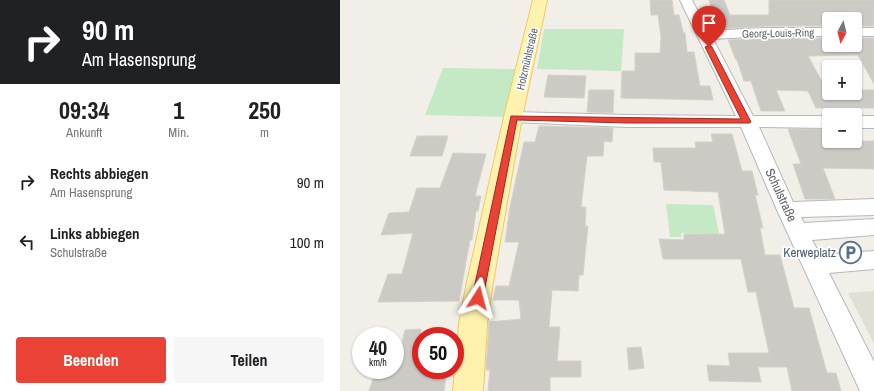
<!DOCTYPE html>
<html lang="de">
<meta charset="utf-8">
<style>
:root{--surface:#fff;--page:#f6f6f6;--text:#202124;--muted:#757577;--accent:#ea4335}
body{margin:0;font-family:"Archivo Narrow",sans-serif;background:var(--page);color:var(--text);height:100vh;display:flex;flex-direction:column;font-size:15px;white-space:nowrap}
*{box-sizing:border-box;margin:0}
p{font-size:13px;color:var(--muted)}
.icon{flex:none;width:22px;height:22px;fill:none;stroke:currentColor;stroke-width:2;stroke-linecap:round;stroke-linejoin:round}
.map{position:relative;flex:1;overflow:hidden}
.sheet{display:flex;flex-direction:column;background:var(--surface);width:340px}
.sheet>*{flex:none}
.hud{background:#202124;color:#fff;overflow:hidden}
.needle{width:26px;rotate:187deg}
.tools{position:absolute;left:482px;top:12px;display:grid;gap:8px}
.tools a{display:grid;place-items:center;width:40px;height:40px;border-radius:4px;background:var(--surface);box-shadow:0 1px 3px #0004;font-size:20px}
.speed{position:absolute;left:12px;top:327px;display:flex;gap:8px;font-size:20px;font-weight:700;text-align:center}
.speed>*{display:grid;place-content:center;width:52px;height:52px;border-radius:50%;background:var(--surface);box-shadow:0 1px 3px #0004;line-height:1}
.speed small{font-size:10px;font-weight:400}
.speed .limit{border:6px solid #d22;background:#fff;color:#111}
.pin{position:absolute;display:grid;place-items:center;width:34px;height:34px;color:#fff;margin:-41px -17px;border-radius:50% 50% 50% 0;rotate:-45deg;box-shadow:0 0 4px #0007}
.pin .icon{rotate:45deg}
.me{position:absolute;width:44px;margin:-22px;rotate:9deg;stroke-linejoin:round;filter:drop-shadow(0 0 3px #0008)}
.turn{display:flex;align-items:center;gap:14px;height:84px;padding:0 16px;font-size:18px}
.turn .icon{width:52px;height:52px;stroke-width:2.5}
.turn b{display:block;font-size:28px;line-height:34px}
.eta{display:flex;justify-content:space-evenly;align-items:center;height:68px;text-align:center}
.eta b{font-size:24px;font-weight:700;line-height:28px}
.cta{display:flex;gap:8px;margin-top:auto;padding:8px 16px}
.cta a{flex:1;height:46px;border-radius:4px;background:var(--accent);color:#fff;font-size:16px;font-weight:700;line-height:46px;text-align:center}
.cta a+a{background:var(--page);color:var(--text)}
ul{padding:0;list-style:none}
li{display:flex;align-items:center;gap:12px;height:60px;padding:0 16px}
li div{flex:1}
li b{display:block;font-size:15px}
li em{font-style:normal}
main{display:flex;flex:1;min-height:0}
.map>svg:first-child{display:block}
.education{fill:#e1ded6}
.green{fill:#c5e8c5}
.building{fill:#cccac5;stroke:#d6d1c6}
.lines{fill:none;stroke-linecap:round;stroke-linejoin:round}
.minor-casing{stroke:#b5b8bc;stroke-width:2}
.major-casing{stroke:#f2c960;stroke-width:2}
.minor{fill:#fff;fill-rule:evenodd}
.major{fill:#fff2af;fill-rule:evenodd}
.route{fill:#ea4335;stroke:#982c22}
.labels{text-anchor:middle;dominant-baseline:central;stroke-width:3.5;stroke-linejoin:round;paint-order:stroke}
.far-street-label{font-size:11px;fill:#5f6368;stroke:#fff}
.street-label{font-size:13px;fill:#5f6368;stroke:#fff}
.service-label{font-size:13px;fill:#4e5e75;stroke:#fff;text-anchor:end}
</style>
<main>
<section class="sheet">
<div class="hud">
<div class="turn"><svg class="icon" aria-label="right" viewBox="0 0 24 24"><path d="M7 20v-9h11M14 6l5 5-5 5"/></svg><div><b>90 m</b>Am Hasensprung</div></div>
</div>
<div class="eta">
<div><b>09:34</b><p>Ankunft</p></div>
<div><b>1</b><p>Min.</p></div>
<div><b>250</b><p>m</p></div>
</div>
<ul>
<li><svg class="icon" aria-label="right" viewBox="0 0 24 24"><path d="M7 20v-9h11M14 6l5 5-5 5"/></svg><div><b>Rechts abbiegen</b><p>Am Hasensprung</p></div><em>90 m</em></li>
<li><svg class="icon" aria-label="left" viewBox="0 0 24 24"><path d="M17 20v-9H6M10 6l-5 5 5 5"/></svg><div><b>Links abbiegen</b><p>Schulstraße</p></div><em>100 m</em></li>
</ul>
<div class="cta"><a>Beenden</a><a>Teilen</a></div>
</section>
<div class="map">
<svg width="534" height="391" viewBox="0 0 534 391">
<rect width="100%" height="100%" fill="#f1efe8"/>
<path class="education" d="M534,291V344L508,293Z"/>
<g class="green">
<path d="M204,29H284L281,71L197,69Z"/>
<path d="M103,68L179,69L168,117L85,115Z"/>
<path d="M326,204L373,205L379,234L341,233V237H330Z"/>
</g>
<g class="building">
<path d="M310,0H332L334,15H339L343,32L345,33L347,52H354L360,86H370L373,100L281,98L282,71H295V53H320L321,37L318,15H311Z"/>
<path d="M369,0H384L390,15H429V0H534V26H515V19H489V26H426L378,29Z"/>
<path d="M426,38H489V45H515V38H534V84L518,55L468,56L485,87H489V93H515V90H534V108H476L468,91L436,90L445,111H421L411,81H404L397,60H396L388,40Z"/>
<path d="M208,75L246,76L244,98L204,97Z"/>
<path d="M249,90H274L273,113L247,112Z"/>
<path d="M199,126L273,128L272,142L264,141L263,156H247L241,207H246L245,226H248L243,275H239L238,291L212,290L209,327H220L217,361H241V377H210V391H148L150,370H146L149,322L181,319L179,300H153L156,286H169L179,242H165L170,207L184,142H195Z"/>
<path d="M448,129H484L489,141H534V169L483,168L495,199H465L453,164H461Z"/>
<path d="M371,134H392L402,171H412L418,195H415L423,228H420L425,255H440L454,308H469L487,373H496L501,391H452L447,367H418L421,382L369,381L367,365L390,366L388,353H429L416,292H408L401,259H323L319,239L344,240V234H385L378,192L324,190L321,162H314L313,148H356L355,142H373Z"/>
<path d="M77,136H108L102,156H70Z"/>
<path d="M113,153L146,154L135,196H141L138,211H136L132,240H130L119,301L38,302L48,274H62L73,233L41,235L49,213L69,212L77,188H100Z"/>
<path d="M81,329V371L107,370L104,391H29L36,370H55V352H60L65,330Z"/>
<path d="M301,347L304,368L289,370L287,348Z"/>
</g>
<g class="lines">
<defs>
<g id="minor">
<path d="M340,0H352L368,31L426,28H489V36H426L373,39L413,116H489V128L419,127L453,202L534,199V215L461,217L464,223L534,219V235L472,240L480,255L534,251V269L489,273L534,362V391H520L437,210L401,127H287L173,122L167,121L164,117L167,113L173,112L287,115L396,116Z"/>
<rect x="515" y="28" width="19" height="8"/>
<rect x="515" y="116" width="19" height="12"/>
</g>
<path id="major" d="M193,0H207L182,117L153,282L147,324L143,391H113L119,324L127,282L164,117Z"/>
</defs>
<use href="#minor" class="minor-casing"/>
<use href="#major" class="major-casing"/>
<use href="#minor" class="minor"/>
<use href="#major" class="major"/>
</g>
<path class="route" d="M369,45L372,47L411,122L409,123H287L177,120L143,298L141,301L138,302L134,301L132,298L171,116L401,119L365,47Z"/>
<defs>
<symbol id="parking-ring" viewBox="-11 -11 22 22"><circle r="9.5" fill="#fff" stroke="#5c6f8a" stroke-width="1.5"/><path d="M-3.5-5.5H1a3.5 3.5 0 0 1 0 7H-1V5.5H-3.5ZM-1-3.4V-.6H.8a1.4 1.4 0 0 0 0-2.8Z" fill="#5c6f8a"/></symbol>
</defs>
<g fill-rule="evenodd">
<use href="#parking-ring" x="498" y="240" width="25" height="25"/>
</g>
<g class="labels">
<g class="far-street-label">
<text transform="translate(438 33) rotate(-1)">Georg-Louis-Ring</text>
<text transform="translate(187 59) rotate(-77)">Holzmühlstraße</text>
</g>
<g class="street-label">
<text transform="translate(441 195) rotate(65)">Schulstraße</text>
</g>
<g class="service-label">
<text x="496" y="252">Kerweplatz</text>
</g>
</g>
</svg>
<div class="tools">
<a><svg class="needle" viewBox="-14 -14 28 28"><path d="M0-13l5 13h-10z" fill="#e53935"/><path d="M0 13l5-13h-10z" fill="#757577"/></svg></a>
<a>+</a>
<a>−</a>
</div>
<div class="speed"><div>40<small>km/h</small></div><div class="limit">50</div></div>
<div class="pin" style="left:369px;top:47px;background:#d93025"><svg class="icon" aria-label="arrive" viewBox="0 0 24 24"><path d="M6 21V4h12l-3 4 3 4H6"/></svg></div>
<svg class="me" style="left:138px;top:298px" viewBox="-20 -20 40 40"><path d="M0-17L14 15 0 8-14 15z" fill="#ea4335" stroke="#fff" stroke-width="4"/></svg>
</div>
</main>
